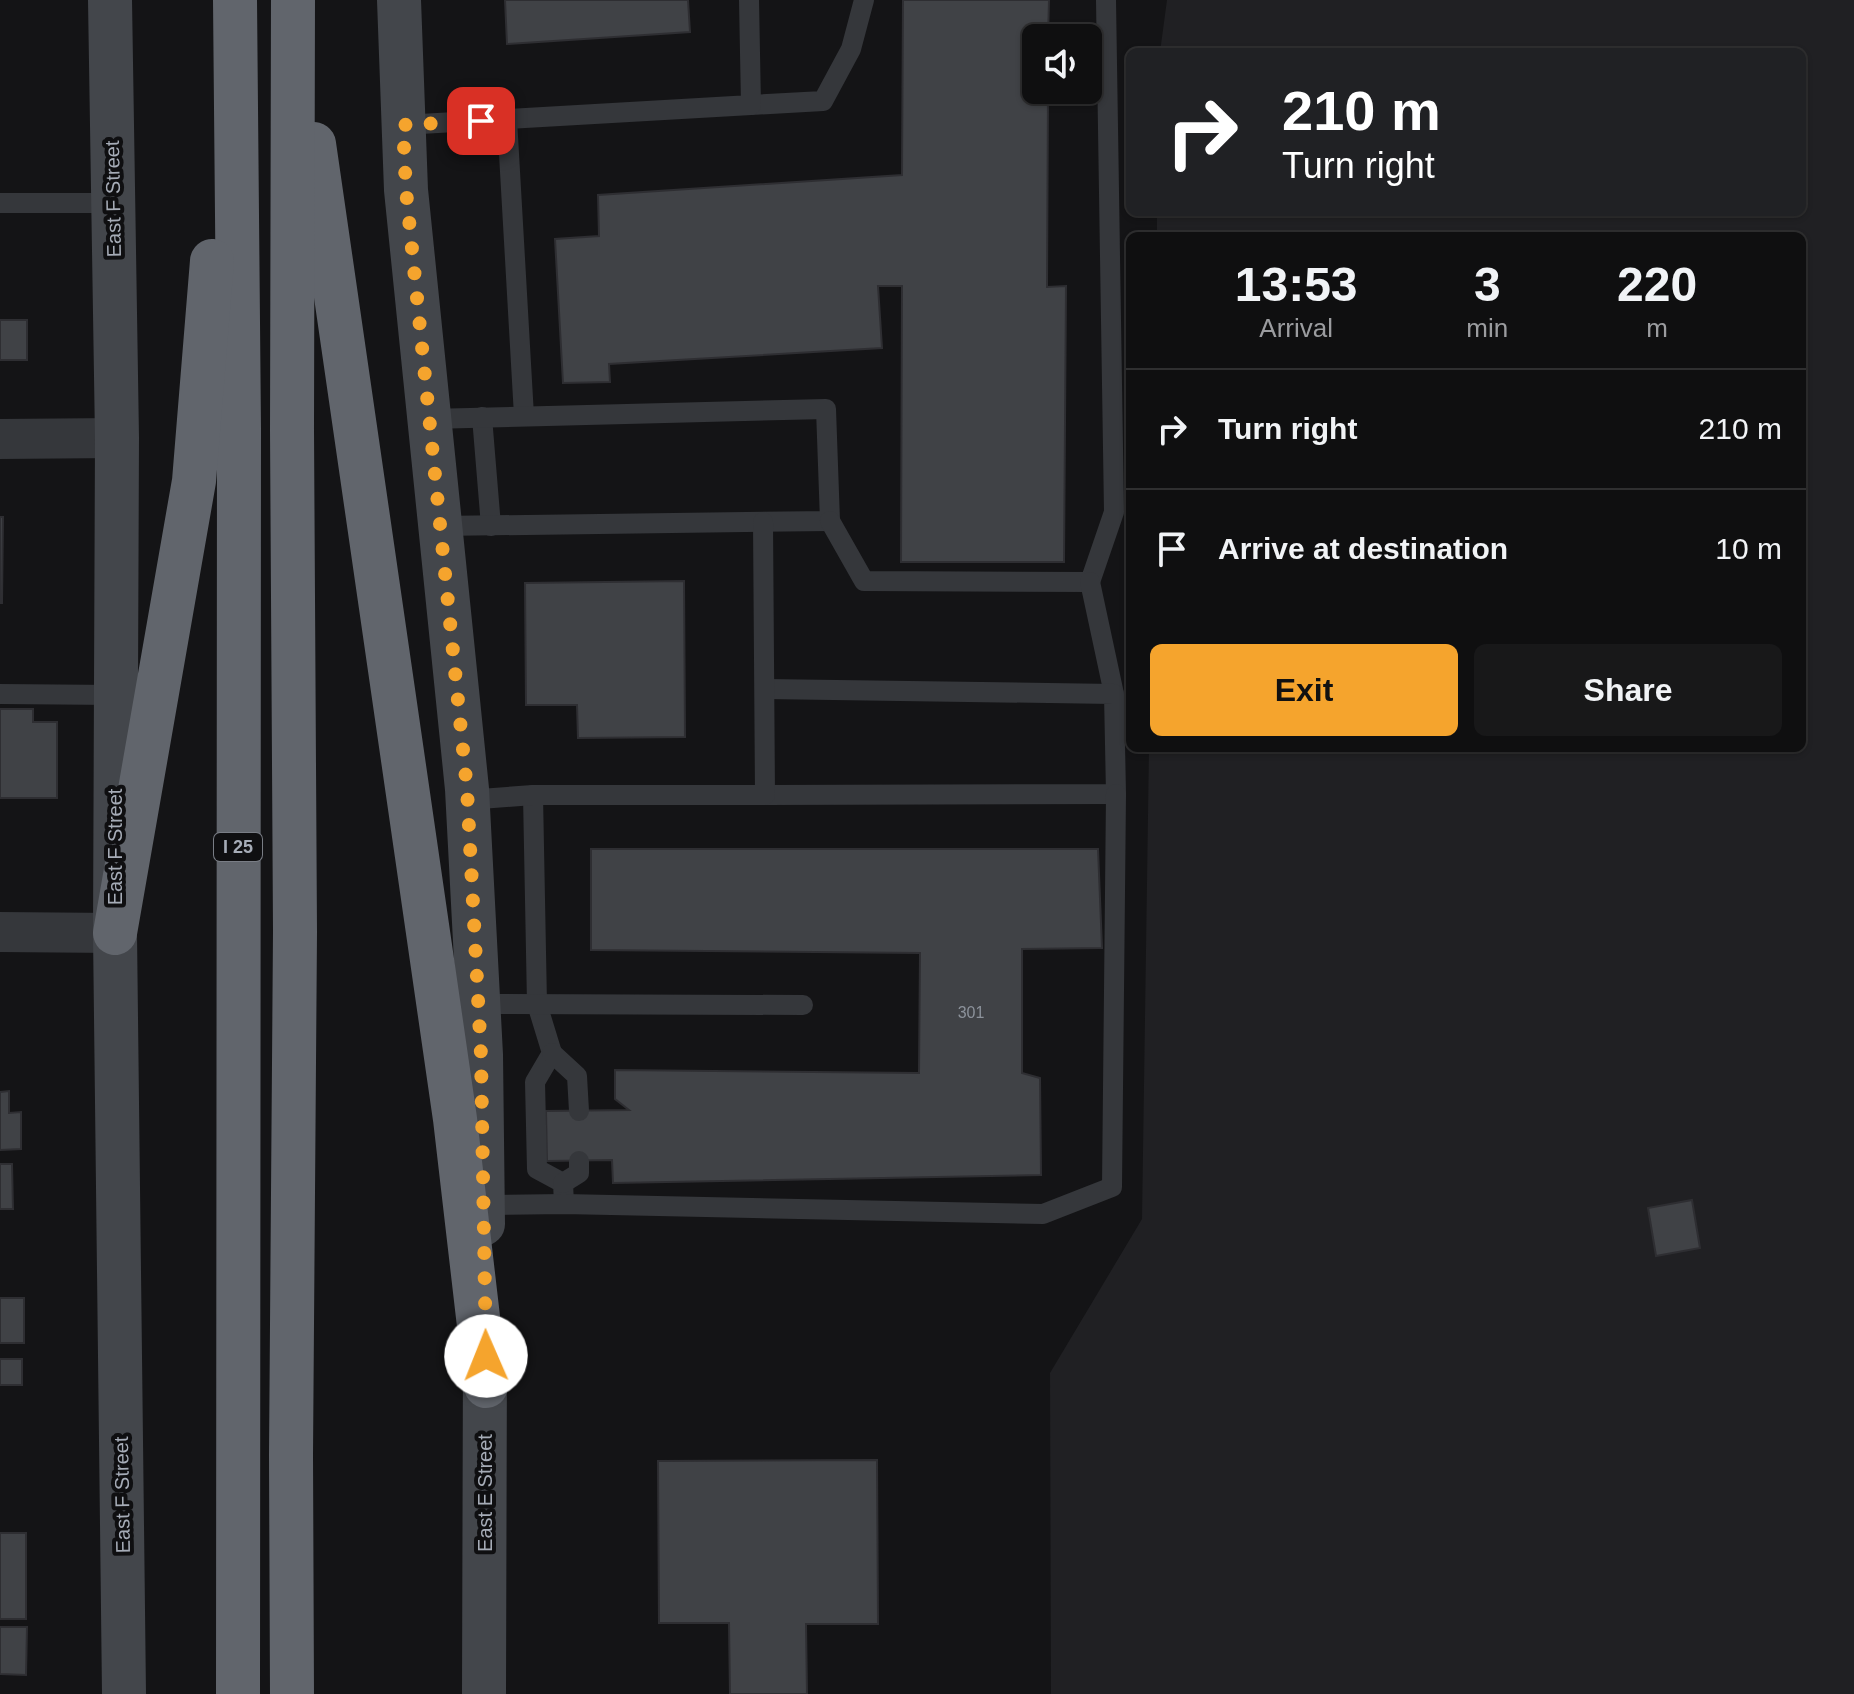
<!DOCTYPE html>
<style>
:root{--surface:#0f0f10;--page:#181819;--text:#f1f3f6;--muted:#9b9c9f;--line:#2f2f30;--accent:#f5a42d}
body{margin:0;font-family:Arial,sans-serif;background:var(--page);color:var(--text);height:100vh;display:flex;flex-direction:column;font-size:30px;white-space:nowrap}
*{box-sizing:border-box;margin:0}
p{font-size:26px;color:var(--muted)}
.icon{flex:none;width:44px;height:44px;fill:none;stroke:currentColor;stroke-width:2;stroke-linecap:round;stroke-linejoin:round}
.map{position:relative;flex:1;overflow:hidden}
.panel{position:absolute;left:1126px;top:232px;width:680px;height:520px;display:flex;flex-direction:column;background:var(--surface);border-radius:12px;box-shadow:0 2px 6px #0004,0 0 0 2px var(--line)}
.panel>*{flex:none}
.banner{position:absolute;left:1126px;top:48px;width:680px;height:168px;border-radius:12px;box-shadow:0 2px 6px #0004,0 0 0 2px var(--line);background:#202124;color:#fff;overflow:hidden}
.tools{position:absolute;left:1022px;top:24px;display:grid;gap:16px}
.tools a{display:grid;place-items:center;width:80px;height:80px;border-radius:12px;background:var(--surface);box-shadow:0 2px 6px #0004,0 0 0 2px var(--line);font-size:40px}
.pin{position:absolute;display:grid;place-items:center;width:68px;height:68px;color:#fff;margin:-34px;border-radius:16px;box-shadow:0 4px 12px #0006}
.me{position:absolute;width:88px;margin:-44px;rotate:359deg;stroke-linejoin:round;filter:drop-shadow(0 0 6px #0008)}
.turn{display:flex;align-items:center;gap:28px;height:168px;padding:0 24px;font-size:36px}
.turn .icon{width:104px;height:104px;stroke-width:2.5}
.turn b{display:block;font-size:56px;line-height:68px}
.eta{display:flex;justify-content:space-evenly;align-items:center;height:136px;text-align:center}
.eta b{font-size:48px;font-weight:600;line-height:56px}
.button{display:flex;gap:16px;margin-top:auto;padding:16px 24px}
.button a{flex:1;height:92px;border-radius:12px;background:var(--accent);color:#111;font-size:32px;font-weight:600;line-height:92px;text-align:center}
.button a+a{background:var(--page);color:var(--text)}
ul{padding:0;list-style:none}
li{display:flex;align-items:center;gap:24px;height:120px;padding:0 24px;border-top:2px solid var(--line)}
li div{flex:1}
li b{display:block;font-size:30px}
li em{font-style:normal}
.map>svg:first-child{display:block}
.built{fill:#202023}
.building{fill:#404246;stroke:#2e2e32;stroke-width:2}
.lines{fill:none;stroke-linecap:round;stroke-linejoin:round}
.lane{stroke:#35373b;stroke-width:20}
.street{stroke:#35373b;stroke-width:40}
.secondary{stroke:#43464b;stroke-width:44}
.highway{stroke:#61656c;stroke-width:44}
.route{stroke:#f5a42d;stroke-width:14;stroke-dasharray:0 25.2}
.labels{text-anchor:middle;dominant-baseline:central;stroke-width:8;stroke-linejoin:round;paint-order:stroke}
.number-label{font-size:16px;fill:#8c929b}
.shield{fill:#0f0f11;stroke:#797d85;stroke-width:2}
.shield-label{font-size:18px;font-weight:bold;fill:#a6acb7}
.street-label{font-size:20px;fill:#a6acb7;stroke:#0f0f11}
</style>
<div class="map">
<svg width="1854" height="1694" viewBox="0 0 1854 1694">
<rect width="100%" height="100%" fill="#141416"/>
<path class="built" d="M1167,0H1854V1694H1051L1050,1373L1142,1219L1149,748H1802V236H1157V212H1802V52H1160Z"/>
<g class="building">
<path d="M505,0H688L690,32L507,44Z"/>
<path d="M903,0H1049L1048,38H1036V90H1048L1047,287L1066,286L1064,562H901L902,286H878L882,348L609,364L610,382L563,383L555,239L599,236L598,195L902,175Z"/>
<rect x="0" y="320" width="27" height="40"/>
<path d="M0,517H3L2,603H0Z"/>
<path d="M684,581L685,737L578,738L577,705H526L525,583Z"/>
<path d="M0,709H33V722H57V798H0Z"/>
<path d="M591,849H1098L1102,948L1022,949V1073L1040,1078L1041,1175L613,1183L612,1160L547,1161L546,1111L629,1110L615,1099V1070L919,1073L920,953L591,950Z"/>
<path d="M9,1091V1113L21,1112V1149L0,1150V1092Z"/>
<path d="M0,1164H12L13,1209H0Z"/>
<path d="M1692,1200L1700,1248L1656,1256L1648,1208Z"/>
<rect x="0" y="1298" width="24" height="45"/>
<rect x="0" y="1359" width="22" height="26"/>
<path d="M877,1460L878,1624H806L807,1694H730L729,1623H659L658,1461Z"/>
<rect x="0" y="1533" width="26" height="86"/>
<path d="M0,1627H27L26,1675L0,1674Z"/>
</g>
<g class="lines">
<g class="lane">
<path d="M751,105L823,101L851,49L864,0"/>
<path d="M507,119L751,105L749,0"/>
<path d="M403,125L507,119L524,416"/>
<path d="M0,203H113"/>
<path d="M482,417L491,526"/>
<path d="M429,419L826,409L830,521L440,526"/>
<path d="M830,521L864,581L1090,582L1114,512L1106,0"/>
<path d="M1090,582L1114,694"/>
<path d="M765,689L1114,694L1116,794L765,795"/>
<path d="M0,694L116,695"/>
<path d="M533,795L537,1004L552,1053L535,1082L537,1169L563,1183L564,1204"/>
<path d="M467,800L533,795H765L763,522"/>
<path d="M478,1004L803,1005"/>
<path d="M552,1053L577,1076L579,1111"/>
<path d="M563,1183L579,1173V1161"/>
<path d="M483,1205L564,1204L1043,1214L1112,1187L1116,794"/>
</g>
<g class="street">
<path d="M0,439L117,438"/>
<path d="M0,932L115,933"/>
</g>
<g class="secondary">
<path d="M110,0L117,438L115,933L124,1694"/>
<path d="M399,0L406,190L467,789L481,1055L483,1224"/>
<path d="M484,1694L485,1348"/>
</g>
<g class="highway">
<path d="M235,0L239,429L238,1694"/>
<path d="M314,144L455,1119L486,1386"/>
<path d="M115,933L194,481L212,261"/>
<path d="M292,1694L291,1455L295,932L292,430L293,0"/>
</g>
</g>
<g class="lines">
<path class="route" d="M481,121L403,125L406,190L467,789L481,1055L486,1356"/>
</g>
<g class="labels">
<g class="number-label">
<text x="971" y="1012">301</text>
</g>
<rect class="shield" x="214" y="833" width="48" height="28" rx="6"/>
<g class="shield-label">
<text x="238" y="847">I 25</text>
</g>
<g class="street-label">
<text transform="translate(113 199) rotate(-91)">East F Street</text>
<text transform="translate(115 847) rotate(-90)">East F Street</text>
<text transform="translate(485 1493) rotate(-90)">East E Street</text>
<text transform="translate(122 1495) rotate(-91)">East F Street</text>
</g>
</g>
</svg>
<div class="tools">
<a><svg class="icon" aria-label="sound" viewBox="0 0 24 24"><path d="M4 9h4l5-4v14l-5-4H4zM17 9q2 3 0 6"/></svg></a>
</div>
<div class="pin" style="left:481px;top:121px;background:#d93025"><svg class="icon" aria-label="arrive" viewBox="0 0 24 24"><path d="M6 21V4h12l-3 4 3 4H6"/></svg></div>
<svg class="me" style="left:486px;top:1356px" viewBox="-20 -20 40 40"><circle r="19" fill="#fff"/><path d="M0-13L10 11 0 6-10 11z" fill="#f5a42d"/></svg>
<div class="banner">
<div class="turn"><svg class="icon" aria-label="right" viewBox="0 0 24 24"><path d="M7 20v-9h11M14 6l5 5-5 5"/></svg><div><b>210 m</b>Turn right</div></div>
</div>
<section class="panel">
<div class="eta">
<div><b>13:53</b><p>Arrival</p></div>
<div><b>3</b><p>min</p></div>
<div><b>220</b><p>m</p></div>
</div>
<ul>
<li><svg class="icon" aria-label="right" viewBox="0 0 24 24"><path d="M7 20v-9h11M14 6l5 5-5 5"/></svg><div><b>Turn right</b></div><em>210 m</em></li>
<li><svg class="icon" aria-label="arrive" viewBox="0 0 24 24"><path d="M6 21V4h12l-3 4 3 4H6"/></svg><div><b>Arrive at destination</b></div><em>10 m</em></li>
</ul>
<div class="button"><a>Exit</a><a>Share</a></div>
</section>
</div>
